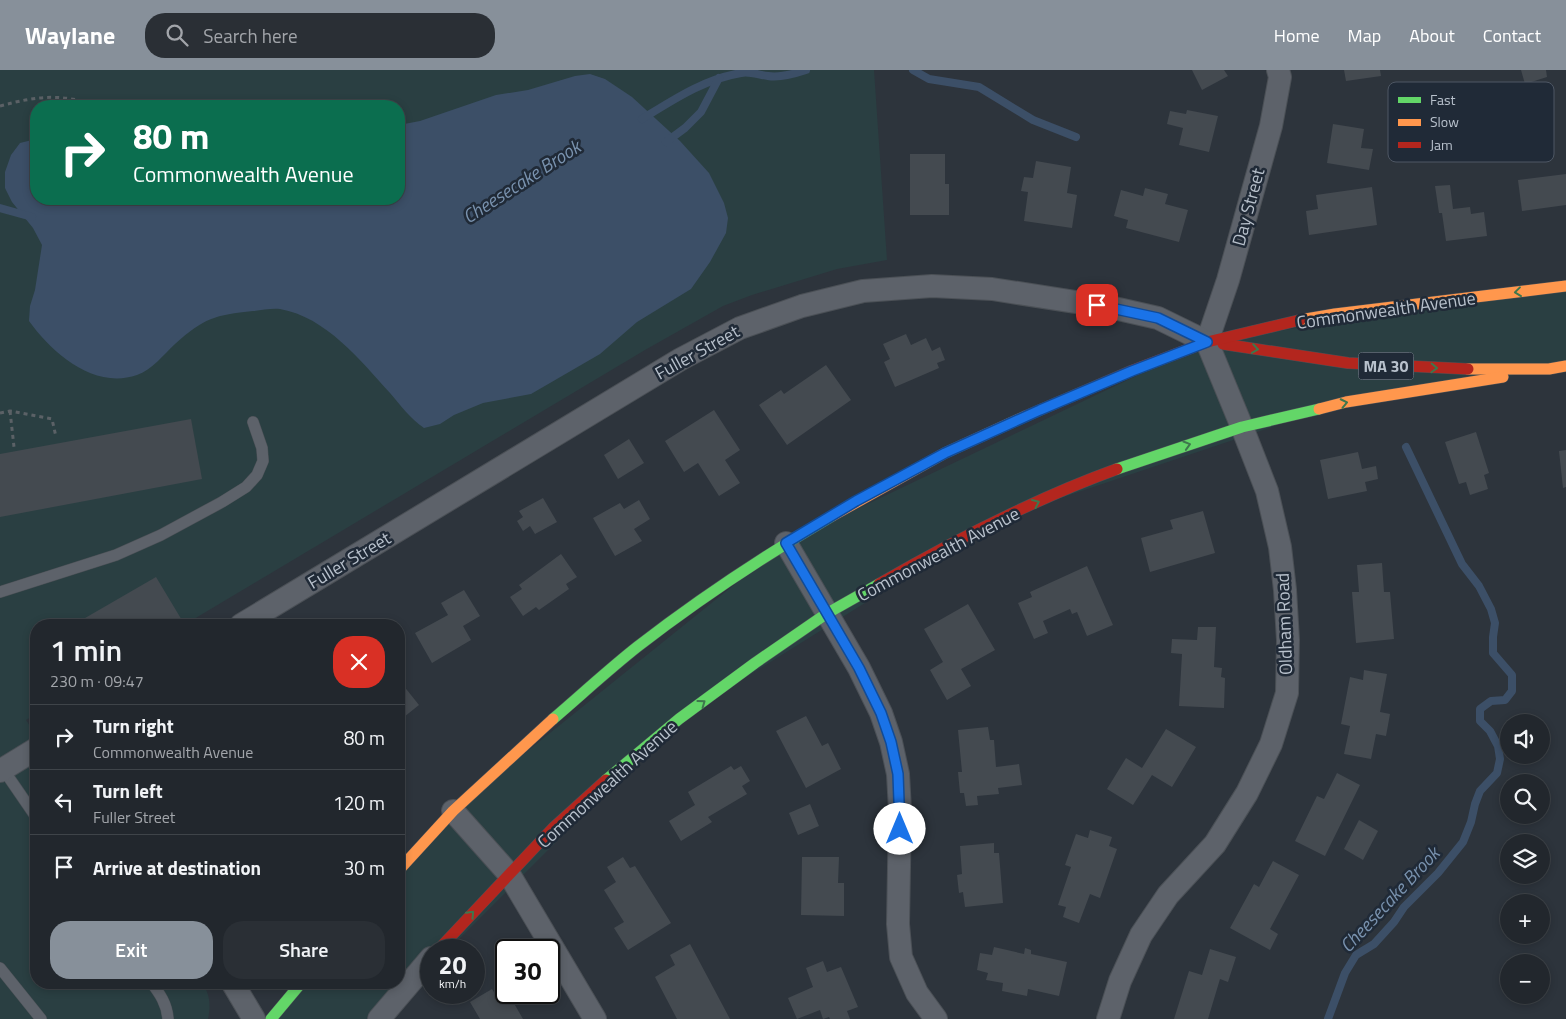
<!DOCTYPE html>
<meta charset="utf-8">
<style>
:root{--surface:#22272d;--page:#2a2f35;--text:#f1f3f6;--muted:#a2a5aa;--line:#3f4449;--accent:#87909a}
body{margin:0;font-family:"Titillium Web",sans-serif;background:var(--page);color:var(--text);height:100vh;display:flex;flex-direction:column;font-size:19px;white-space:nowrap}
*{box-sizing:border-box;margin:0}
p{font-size:16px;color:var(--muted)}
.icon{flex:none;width:28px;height:28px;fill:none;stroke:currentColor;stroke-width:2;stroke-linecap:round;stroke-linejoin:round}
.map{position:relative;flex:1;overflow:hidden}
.side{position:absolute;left:30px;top:549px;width:375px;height:370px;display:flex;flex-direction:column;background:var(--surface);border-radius:20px;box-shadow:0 2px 8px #0003,0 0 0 1px var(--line)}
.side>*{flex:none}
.top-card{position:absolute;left:30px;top:30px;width:375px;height:105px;border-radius:20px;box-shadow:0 2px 8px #0003,0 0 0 1px var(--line);background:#0b6e4f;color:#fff;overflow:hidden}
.buttons{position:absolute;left:1500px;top:644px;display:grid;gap:10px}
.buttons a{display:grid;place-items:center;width:50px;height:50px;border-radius:50%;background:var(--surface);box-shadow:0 2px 8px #0003,0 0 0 1px var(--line);font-size:25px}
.speed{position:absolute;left:420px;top:869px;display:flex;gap:10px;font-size:25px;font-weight:700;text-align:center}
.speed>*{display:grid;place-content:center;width:65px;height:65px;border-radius:50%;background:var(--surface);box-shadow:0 2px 8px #0003,0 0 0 1px var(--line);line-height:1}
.speed small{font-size:12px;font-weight:400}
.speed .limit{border:2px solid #111;border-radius:8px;background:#fff;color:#111}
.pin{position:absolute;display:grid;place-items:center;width:42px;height:42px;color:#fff;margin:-21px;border-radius:10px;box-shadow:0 2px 8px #0006}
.me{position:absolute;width:55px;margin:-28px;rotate:0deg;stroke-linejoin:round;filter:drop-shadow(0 0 4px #0008)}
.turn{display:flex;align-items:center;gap:18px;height:105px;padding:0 20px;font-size:22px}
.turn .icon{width:65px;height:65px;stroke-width:2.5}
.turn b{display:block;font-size:35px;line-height:42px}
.round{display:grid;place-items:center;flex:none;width:52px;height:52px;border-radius:20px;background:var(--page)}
.overview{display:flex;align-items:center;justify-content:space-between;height:85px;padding:0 20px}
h1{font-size:30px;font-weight:600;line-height:38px}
.button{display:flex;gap:10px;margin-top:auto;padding:10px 20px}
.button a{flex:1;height:58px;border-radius:20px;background:var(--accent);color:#fff;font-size:20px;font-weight:600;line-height:58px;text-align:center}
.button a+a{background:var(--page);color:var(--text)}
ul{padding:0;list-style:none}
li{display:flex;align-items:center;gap:15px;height:65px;padding:0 20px;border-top:1px solid var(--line)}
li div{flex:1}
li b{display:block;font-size:19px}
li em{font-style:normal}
header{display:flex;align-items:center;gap:30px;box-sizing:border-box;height:70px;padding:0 25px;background:var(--accent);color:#fff}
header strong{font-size:24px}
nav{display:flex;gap:28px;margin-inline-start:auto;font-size:18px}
.search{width:350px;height:45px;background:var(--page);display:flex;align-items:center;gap:12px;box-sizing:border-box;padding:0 18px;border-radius:20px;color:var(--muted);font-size:19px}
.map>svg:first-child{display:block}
.green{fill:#2a3f42;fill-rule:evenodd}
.water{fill:#3c4f67}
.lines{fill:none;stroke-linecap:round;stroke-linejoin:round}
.stream{stroke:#3c4f67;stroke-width:8}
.building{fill:#444a50}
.lane-casing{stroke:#4b5056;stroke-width:12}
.street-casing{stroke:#4b5056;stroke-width:24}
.fast-casing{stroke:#4b5056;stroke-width:12}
.slow-casing{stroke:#4b5056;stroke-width:12}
.jam-casing{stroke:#4b5056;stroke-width:12}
.path{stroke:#5b6166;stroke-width:3;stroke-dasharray:4 4;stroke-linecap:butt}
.lane{stroke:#5d626a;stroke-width:11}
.street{stroke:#5d626a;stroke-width:22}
.fast{stroke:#63d668;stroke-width:11}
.slow{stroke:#ff974d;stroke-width:11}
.jam{stroke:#b3261e;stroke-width:11}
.oneway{stroke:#3e774d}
.route-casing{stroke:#114b97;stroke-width:12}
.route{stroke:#1a73e8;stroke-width:9}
.labels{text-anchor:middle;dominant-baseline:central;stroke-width:5;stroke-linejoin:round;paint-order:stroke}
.shield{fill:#202a37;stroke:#8a949f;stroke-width:1}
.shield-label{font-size:16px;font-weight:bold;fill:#b8c1cc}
.street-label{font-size:18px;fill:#b8c1cc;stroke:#202a37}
.water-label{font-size:19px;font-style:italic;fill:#7992ae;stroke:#202a37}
.key{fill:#202a37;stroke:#4e5764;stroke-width:1}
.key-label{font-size:14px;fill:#b8c1cc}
</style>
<header>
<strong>Waylane</strong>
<div class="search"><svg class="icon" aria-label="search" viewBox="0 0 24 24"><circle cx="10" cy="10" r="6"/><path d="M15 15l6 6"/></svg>Search here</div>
<nav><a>Home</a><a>Map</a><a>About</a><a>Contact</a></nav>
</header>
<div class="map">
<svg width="1566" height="949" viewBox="0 0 1566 949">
<rect width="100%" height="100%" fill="#2d343c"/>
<g class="green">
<path d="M0,0H874L887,190L837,199L752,225L723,236L645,280L184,555H36V644L26,650L36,665V912L202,913C210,924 211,935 208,949H0ZM36,36H399V129H36Z"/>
<path d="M1566,216V297L1346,332L1001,448L679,649L379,949H271L302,913L399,912V800L453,741L786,473L1207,272Z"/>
</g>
<path class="water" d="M590,4L605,9L632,27L680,71L709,103L724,133L728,148L726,163L710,192L691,219L637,252L600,284L531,324L483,333L454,345L440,354L424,358C410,348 401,336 390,323C360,290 326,247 280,239C272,238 262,240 253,241C215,245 204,248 175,274C163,285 153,299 137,305C94,320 52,283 29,251L30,236L35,220L42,175L33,158L12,132L5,118V102L11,85L20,73L36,69V129H399V55L420,51L496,25L528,20L575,6Z"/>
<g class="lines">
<g class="stream">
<path d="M913,0L929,9L979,17L1033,50L1076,67"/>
<path d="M642,49C673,30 704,9 741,3C749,1 759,5 768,6C780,8 794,4 806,0"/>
<path d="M666,72L685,58L701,42L719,8"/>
<path d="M0,138L32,147"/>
<path d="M1328,949L1345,903L1356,885L1374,874L1394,852L1404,837L1438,803L1463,772L1471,752L1475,734L1480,721L1497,703L1500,689L1498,676L1490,661L1480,651V639L1491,631L1505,630L1512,621V605L1493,583V567L1495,553L1491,539L1479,516L1462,494L1406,377"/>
</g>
</g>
<g class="building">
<path d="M1192,0H1224L1228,6L1202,20Z"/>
<path d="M1344,0H1380L1381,6L1346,11Z"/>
<path d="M1521,0H1546L1547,7L1525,14Z"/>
<path d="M1187,40L1218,46L1209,82L1179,75L1183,58L1167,54L1170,41L1186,44Z"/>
<path d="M1333,54L1364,59L1361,78L1373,79L1369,100L1327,93Z"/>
<path d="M910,84H945V114H949V145H910Z"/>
<path d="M1036,91L1071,97L1067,123L1077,125L1072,158L1024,151L1028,122L1021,121L1024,107L1033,108Z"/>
<path d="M1566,104V135L1522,141L1518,110Z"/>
<path d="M1450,115L1453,139L1470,137L1471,144L1484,142L1487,166L1446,171L1442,143H1439L1435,116Z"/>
<path d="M1372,117L1377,155L1309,165L1306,141L1318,139L1316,125Z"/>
<path d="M1145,118L1168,124L1165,134L1188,140L1179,172L1126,158L1128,150L1114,146L1121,120L1143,126Z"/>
<path d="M906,264L911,275L926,268L932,281L940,277L945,290L937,293L939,298L895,317L884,292L890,289L883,274Z"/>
<path d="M826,295L851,330L787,375L759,335L781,320L784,324Z"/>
<path d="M714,340L740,380L725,390L740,413L719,426L698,393L684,402L665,371Z"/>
<path d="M191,349L202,409L0,447V384Z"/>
<path d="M1476,362L1489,403L1484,405L1488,419L1470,425L1466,412L1459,414L1445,372Z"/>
<path d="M629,369L644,393L618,409L604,385Z"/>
<path d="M1566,380V417L1563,418L1559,381Z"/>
<path d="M1358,382L1362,399L1376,396L1378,409L1365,412L1367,421L1328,429L1320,390Z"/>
<path d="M543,428L557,452L535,464L530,456L523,461L517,451L523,447L519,441Z"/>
<path d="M639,430L650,449L634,459L642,471L615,486L593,448L620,433L624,439Z"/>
<path d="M1203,441L1215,483L1150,502L1141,468L1173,459L1170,450Z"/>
<path d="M561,484L577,507L566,514L569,519L539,540L536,537L523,546L510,527L522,519L519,515Z"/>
<path d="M1382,493L1384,522H1390L1394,569L1356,573L1352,522H1359L1357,495Z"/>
<path d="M1087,496L1113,555L1087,566L1077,542L1072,544L1070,539L1043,551L1048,563L1034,569L1018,533L1032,527L1030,522Z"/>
<path d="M156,507L183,552L178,555H73Z"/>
<path d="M464,520L480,546L463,556L471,570L432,593L415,563L448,545L441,533Z"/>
<path d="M968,534L995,580L961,599L971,616L947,630L930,600L943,592L924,559Z"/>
<path d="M1198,557H1216L1214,597L1222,598L1221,607L1225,608L1224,638L1179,636L1182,584L1171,583L1172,569L1197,570Z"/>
<path d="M1364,600L1387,604L1380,642L1390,644L1386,666L1376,664L1371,689L1344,684L1350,656L1341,654L1350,607L1363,610Z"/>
<path d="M399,610L419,635L399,651Z"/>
<path d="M806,646L822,676L828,673L841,699L806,718L776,661Z"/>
<path d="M988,657L990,670H994L996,697L1019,694L1022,715L998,718L999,724L977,726L978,735L966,736L964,723H960L958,702H962L958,660Z"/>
<path d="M1166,659L1196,677L1172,717L1152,705L1133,735L1107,719L1126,688L1142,698Z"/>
<path d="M731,696L734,700L741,696L750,711L742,716L747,724L708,747L712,752L681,771L669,751L695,735L688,722Z"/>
<path d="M1337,703L1360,715L1325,786L1295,771L1317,726L1324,729Z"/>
<path d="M810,734L819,756L798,765L789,743Z"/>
<path d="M1359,750L1378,761L1363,790L1344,779Z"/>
<path d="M1090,760L1112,767L1109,776L1117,779L1100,828L1090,824L1079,853L1063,847L1066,837L1058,835L1071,797L1065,795L1076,764L1088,768Z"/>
<path d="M994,773V783H999L1003,833L965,837L963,822L959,823L957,805L962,804L960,776Z"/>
<path d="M623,787L630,798L635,796L671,853L628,880L614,858L624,852L604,820L616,812L607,797Z"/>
<path d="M802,787H839L838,813H844V846L801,845Z"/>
<path d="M1273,791L1299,805L1270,859L1278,864L1270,880L1230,858L1254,814L1259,817Z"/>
<path d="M690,874L730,949H677L655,907L675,895L670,885Z"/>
<path d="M994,877L1024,884L1025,878L1031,880V884L1067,892L1059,926L1028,919L1027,926L1002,921L1003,913L986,910L988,903L977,900L980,883L992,885Z"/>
<path d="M1210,879L1236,887L1228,912L1220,909L1208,949H1174L1189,901L1202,905Z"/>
<path d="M823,891L827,902L841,897L858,937L847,941L850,949H830L829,947L823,949L820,940L797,949L788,928L813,917L806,898Z"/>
<path d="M492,919L498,929L508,923L523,949H480L470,932Z"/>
</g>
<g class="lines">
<defs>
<g id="lane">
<path d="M0,522L116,485L161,465L222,432L246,417L257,405L263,391L262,378L253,352"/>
<path d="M3,699L36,747"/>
<path d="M0,898L41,949"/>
<path d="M151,912C160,924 167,934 168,949"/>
</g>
<g id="street">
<path d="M1207,272L1228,210L1271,56L1280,7L1278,0"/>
<path d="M786,473L859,598L881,643L891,672L898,704L900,740L898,854L901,887L917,923L936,949"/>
<path d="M241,555L681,289L740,258L802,236L863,221L932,216L992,219L1114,238L1158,248L1207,272"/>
<path d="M0,701L36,679"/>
<path d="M453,741L509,804L595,949"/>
<path d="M232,912L254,949"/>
<path d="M379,949L431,888"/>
<path d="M1108,949L1120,911L1141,865L1168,825L1215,774L1247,723L1271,674L1287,623L1288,570L1285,520L1280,477L1267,421L1242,357L1207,272"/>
</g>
<g id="fast">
<path d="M1117,399L1242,357L1319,339"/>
<path d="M553,649C581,625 608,600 637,577C699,529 764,486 832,446"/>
<path d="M606,710L679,649L755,593L826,544L879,514"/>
<path d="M271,949L302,912"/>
</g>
<g id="slow">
<path d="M1300,250L1335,244L1566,216"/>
<path d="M1468,299H1549L1566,296"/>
<path d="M1319,339L1346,332L1503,307"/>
<path d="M832,446L945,383L1026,346"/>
<path d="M399,800L453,741L553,649"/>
</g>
<g id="jam">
<path d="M1223,274L1348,293L1468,299"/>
<path d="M1026,346L1131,301L1207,272L1300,250"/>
<path d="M879,514C955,470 1034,429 1117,399"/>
<path d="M438,880L553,758L606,710"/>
</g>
</defs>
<use href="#lane" class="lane-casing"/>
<use href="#street" class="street-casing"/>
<use href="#fast" class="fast-casing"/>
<use href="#slow" class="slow-casing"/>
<use href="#jam" class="jam-casing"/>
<g class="path">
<path d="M0,36C37,26 61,23 98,36"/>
<path d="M10,341L14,377"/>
<path d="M0,343L10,341L52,349L56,367"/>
</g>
<use href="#lane" class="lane"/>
<use href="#street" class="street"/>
<use href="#fast" class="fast"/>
<use href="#slow" class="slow"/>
<use href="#jam" class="jam"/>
</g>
<defs><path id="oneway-chevron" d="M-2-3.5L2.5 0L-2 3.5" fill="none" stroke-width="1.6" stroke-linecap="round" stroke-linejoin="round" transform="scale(1.25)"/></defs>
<g class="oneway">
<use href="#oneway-chevron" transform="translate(1518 222) rotate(173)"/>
<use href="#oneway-chevron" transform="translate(1255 279) rotate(9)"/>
<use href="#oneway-chevron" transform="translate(1434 298) rotate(2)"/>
<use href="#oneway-chevron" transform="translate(1344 333) rotate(-12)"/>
<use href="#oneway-chevron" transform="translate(1187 375) rotate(-17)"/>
<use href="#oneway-chevron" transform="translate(1036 433) rotate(-24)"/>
<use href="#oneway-chevron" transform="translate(702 633) rotate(-36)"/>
<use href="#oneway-chevron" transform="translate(471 844) rotate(-47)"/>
</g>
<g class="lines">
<defs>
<path id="route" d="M900,759L898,704L891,672L881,643L859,598L786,473L856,431L945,383L1040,340L1132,301L1207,272L1158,248L1097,235"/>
</defs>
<use href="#route" class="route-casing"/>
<use href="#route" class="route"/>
</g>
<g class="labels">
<rect class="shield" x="1358.5" y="282.5" width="55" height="27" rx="4"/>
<g class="shield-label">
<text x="1386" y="296">MA 30</text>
</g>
<g class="street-label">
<text transform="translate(1248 137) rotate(-75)">Day Street</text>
<text transform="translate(1386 240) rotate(-8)">Commonwealth Avenue</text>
<text transform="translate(697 282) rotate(-29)">Fuller Street</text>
<text transform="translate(938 484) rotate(-28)">Commonwealth Avenue</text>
<text transform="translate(349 490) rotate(-31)">Fuller Street</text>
<text transform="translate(1284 554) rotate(-92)">Oldham Road</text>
<text transform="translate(607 714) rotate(-42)">Commonwealth Avenue</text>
</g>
<g class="water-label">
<text transform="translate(521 111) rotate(-33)">Cheesecake Brook</text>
<text transform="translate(1389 829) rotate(-47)">Cheesecake Brook</text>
</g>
</g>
<rect x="1388" y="12" width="166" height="80" rx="8" class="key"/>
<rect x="1398" y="27" width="23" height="6" fill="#63d668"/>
<rect x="1398" y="49" width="23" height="7" fill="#ff974d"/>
<rect x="1398" y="72" width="23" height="6" fill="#b3261e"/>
<g class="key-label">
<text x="1430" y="35">Fast</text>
<text x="1430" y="57">Slow</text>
<text x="1430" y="80">Jam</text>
</g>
</svg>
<div class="buttons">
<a><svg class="icon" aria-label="sound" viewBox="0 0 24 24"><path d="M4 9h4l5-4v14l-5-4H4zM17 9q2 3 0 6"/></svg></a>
<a><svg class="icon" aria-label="search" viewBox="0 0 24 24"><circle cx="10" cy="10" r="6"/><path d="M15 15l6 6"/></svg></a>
<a><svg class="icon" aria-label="layers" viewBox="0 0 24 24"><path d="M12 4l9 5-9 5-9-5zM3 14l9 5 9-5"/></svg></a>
<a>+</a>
<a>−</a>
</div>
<div class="speed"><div>20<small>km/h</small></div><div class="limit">30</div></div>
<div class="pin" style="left:1097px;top:235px;background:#d93025"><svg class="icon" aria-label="arrive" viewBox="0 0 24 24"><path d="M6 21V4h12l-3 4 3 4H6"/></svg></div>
<svg class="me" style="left:900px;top:759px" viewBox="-20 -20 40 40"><circle r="19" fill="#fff"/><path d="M0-13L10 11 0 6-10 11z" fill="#1a73e8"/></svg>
<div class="top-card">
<div class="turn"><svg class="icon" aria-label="right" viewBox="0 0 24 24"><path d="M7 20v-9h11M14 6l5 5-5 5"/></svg><div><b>80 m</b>Commonwealth Avenue</div></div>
</div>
<section class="side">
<div class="overview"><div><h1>1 min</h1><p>230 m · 09:47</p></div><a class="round" style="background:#d93025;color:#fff"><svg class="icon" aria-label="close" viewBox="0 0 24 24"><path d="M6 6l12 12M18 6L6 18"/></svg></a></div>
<ul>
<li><svg class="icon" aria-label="right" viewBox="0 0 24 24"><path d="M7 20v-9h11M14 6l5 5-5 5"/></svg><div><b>Turn right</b><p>Commonwealth Avenue</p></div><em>80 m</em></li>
<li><svg class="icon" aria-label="left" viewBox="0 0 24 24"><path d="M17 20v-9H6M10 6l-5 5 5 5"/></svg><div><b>Turn left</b><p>Fuller Street</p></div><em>120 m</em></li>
<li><svg class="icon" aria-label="arrive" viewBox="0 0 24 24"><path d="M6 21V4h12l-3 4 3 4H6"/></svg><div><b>Arrive at destination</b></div><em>30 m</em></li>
</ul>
<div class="button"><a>Exit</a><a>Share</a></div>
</section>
</div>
